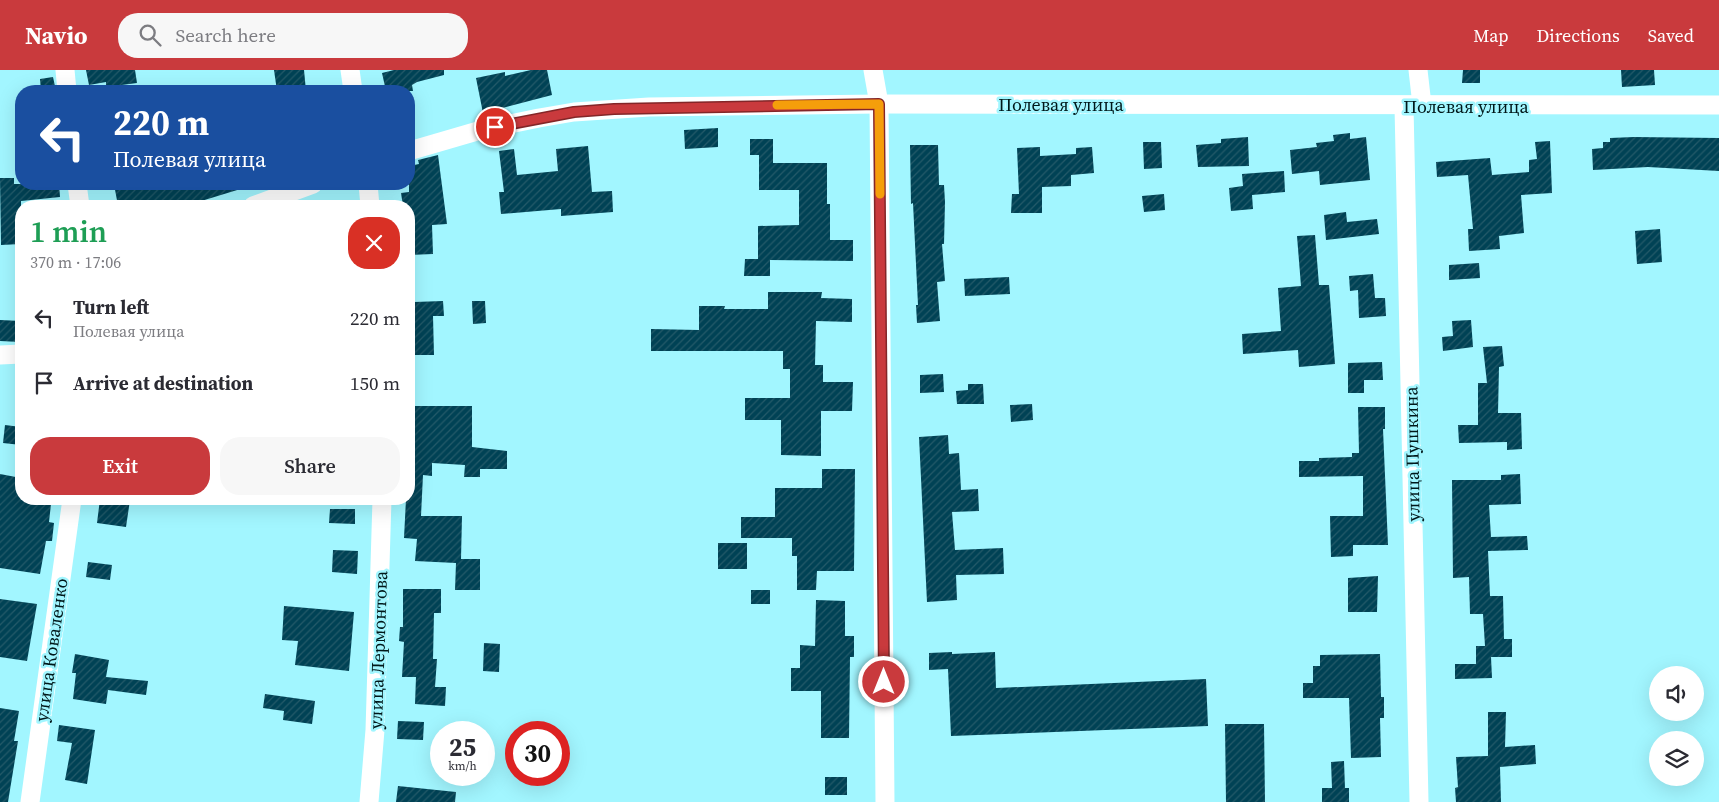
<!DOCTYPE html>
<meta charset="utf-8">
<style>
:root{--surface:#fff;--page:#f7f7f7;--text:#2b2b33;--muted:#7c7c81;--accent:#c93a3d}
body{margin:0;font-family:"Source Serif 4",serif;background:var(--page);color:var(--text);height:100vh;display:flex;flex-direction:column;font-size:19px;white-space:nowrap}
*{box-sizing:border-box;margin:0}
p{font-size:16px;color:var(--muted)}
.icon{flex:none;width:28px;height:28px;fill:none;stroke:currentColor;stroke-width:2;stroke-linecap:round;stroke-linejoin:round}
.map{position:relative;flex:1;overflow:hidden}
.sheet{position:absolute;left:15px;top:130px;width:400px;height:305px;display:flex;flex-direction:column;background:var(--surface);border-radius:20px;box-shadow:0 5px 20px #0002}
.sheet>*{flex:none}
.top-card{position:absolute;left:15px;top:15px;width:400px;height:105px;border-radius:20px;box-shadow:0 5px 20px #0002;background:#1a4fa0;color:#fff;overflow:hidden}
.tools{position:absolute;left:1649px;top:596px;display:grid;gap:10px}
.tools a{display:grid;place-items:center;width:55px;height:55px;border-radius:50%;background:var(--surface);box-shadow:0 5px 20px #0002;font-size:25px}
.speed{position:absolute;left:430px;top:651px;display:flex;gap:10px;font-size:25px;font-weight:700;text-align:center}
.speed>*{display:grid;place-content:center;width:65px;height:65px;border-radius:50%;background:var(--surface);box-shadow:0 5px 20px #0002;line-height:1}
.speed small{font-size:12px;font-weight:400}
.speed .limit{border:8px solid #d22;background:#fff;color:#111}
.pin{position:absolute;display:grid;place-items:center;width:42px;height:42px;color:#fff;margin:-21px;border:2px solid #fff;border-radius:50%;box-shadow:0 1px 5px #0007}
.me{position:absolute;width:55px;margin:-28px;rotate:0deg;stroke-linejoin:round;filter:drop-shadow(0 0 4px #0008)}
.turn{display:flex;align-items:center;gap:18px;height:105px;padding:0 15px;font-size:22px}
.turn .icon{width:65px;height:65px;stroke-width:2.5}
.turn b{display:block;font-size:35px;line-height:42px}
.round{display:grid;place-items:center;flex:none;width:52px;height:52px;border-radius:20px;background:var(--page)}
.head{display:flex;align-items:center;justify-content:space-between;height:85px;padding:0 15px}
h1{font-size:30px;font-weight:600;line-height:38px;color:#1e9e55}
.button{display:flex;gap:10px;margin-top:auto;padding:10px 15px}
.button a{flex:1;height:58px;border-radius:20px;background:var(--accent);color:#fff;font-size:20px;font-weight:600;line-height:58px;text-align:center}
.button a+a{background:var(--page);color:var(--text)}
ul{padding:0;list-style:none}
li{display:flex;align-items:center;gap:15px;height:65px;padding:0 15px}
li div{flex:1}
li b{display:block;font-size:19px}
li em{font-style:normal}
header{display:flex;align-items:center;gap:30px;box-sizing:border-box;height:70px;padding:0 25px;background:var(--accent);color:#fff}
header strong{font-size:24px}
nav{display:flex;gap:28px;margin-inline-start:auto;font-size:18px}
.search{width:350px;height:45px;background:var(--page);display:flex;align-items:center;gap:12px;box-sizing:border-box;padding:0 18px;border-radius:20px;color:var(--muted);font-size:19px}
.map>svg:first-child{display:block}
.building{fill:url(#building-hatch)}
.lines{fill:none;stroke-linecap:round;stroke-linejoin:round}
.minor{stroke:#fff;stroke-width:19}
.route-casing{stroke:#832628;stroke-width:12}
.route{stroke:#c93a3d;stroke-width:9}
.slow{stroke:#f59e0b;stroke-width:9}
.labels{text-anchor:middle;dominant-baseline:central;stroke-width:5;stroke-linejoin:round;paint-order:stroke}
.street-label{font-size:18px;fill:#001719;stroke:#a2f6ff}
</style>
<header>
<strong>Navio</strong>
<div class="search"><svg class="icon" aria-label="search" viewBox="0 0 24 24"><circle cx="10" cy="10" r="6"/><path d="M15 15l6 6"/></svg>Search here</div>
<nav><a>Map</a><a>Directions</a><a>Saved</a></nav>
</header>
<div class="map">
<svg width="1719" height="732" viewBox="0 0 1719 732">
<defs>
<pattern id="building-hatch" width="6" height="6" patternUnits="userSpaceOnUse" patternTransform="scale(1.25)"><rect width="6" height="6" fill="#004255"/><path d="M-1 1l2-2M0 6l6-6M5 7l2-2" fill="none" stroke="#245a69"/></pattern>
</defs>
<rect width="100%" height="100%" fill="#a2f6ff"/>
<g class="building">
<path d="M86,0H135L137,13L106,17V12L89,15Z"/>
<path d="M274,0H304L306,21H277Z"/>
<path d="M394,0H444V5L417,12L412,15L413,21H386L382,3Z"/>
<path d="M531,0H547L552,25L483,43L476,8L505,2V6Z"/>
<path d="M1463,0H1480V13H1462Z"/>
<path d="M1621,0H1654L1655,15L1622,17Z"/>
<path d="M53,7L56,21H41L40,9Z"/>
<path d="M718,58V77L685,79L684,60Z"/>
<path d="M1350,63V69L1366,67L1370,110L1320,115L1319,101L1292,104L1290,80L1317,77L1316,73L1334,71L1333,65Z"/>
<path d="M1248,67L1249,96L1198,97L1196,75L1221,73V69Z"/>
<path d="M1634,67L1719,68V101L1648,97L1593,100L1592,79L1603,78V72H1610V68Z"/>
<path d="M750,69H773V93H827V134H830V170H853V191L770,190V206H744L745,189H758V156L799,155V120H759V85H750Z"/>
<path d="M1550,71L1552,123L1521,125L1524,163L1499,166L1500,179L1469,181L1468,159H1473L1468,105L1437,107L1436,92L1490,88L1492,105L1529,102V90L1537,89L1535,72Z"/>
<path d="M1143,72H1161L1162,98L1144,99Z"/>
<path d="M910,75H938L939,115H944L945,132L944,174H942L945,211L937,212L940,251L917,253L916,235H918L913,133L911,134Z"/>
<path d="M588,76L592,122L612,121L613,142L561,146V139L501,144L499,122H504L499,81L514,79L517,105L558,101L556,79Z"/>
<path d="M1040,77V86L1076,84V78L1092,77L1094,103L1071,105V116L1042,117V143H1011L1012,124H1019L1017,78Z"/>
<path d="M438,85L447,154L432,155L433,184L409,185V136H403L401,123L409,122V96L419,94L418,90Z"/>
<path d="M1284,101L1285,122L1252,125L1253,139L1231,141L1229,118L1243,116L1242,104Z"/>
<path d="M0,108H14V114H59L60,127L21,131V174L1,175Z"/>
<path d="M114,114H246L247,117L185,136H118Z"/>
<path d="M1164,124L1165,140L1144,142L1142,126Z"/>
<path d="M1346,142L1347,152L1377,149L1379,164L1326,170L1324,145Z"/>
<path d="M1660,159L1662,192L1637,194L1635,161Z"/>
<path d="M1315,165L1319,215H1329L1335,294L1299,297L1298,280L1243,284L1242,264L1281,261L1278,218L1301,216L1297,166Z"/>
<path d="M1479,193L1480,208L1449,210V195Z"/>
<path d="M1373,204L1375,228H1385L1386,246L1359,248L1358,220L1350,221L1349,206Z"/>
<path d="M1009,207L1010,224L965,226L964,209Z"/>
<path d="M768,222H822L821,228L852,229V252L816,251L815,295H823V312H853L852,341H821V386L781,385V350H745V328H790V299H783V281H651V259L699,260V236H725L724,239H768Z"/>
<path d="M443,231L444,246H433L434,285H409V268H415L414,232Z"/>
<path d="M472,231H485L486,253L473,254Z"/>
<path d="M0,250L21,251L20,272L0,271Z"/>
<path d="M1471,250L1473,277L1443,281L1442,267L1453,266L1452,251Z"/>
<path d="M1502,276L1504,296L1499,297L1498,343H1521L1522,379L1507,380V372L1459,373L1458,355H1478V313H1487L1483,277Z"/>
<path d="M1382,292L1383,310H1364V323H1348V293Z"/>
<path d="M943,304L944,322L920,323V305Z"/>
<path d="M968,314H983L984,334H957L956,321L968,320Z"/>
<path d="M1032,334L1033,350L1011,352L1010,335Z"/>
<path d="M409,336H472V377L507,381V399H480V407H464L465,395L432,393V406L423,405L421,446H462L461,489H480V520H455L456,493L415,491L417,469L404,468L406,429H409Z"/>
<path d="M1358,337H1385V359H1383L1388,475H1353V486L1331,487L1330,446H1363V406L1299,407V391H1319V388L1352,387V383H1359Z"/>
<path d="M5,355L21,357V375L3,373Z"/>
<path d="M948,365L949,384L959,383L961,420L978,419L979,441L952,442L955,480L1003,478L1004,504L956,505L957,530L927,532L919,367Z"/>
<path d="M822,399H855L854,501H817L816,520H797V486H792V468H741V447H775V418H822Z"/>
<path d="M0,404L21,408V429H40L39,433L51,434L49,452L54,453L52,471H46L40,504L0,498Z"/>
<path d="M1520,404L1521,434L1489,435L1491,467L1527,466L1528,480L1488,481L1490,526H1503L1504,569H1512V587H1491L1492,608L1455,609V594H1476V576H1485L1483,544H1470L1469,507L1453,508L1452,410H1501V405Z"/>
<path d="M100,429L130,430L126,457L97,453Z"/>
<path d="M330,439H355V454L329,453Z"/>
<rect x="718" y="473" width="29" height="26"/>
<path d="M333,480L358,481L357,504L332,502Z"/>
<path d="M88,492L112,495L110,510L86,507Z"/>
<path d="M1378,506L1377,542H1348V508Z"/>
<path d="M403,519H441V543H434L433,589H437L435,617H446L445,636L415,634L416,607H402L404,572L399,571L400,557H403Z"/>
<rect x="751" y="520" width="19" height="14"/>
<path d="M0,529L37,534L27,591L0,587Z"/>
<path d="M816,530L845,531V566H854V587H850L849,668H821V621H791V598H800V575L815,576Z"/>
<path d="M284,536L354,542L349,601L295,595L298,571L282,570Z"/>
<path d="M484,573L500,574L499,602L483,601Z"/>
<path d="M952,582V584L995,582L996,618L1206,609L1208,656L951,666L948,599L929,600V583Z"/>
<path d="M75,584L109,590L106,607L148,611L146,625L108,620L106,634L73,629L76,603H72Z"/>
<path d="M1380,584L1381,627H1384V648H1380L1381,687L1351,688L1349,628H1303V613H1313V596H1320V585Z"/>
<path d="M265,624L315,631L312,654L283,650L284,641L263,638Z"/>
<path d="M0,638L19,641L14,671H18L8,732H0Z"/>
<path d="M1488,642H1506L1505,677L1535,675L1536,694L1500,697L1501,732H1456L1455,718L1458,717L1456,687L1488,686Z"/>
<path d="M398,651L424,652L423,670L397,669Z"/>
<path d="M1225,654H1264L1265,732H1226Z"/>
<path d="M59,655L95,660L87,714L65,710L72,673L57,671Z"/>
<path d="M1344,691L1345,718H1349V732H1322V718H1332L1331,692Z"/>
<rect x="825" y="707" width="22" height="18"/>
<path d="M398,716L456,722L455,732H396Z"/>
</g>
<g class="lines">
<g class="minor">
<path d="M65,0L67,21"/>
<path d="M350,0L353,21"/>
<path d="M873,0L879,34L885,732"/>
<path d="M1418,0L1422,35"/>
<path d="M1404,36L1419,732"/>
<path d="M409,81L481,60L539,48L574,42L649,37L879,34L1719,35"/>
<path d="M77,114L80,136"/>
<path d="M368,114L370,136"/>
<path d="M253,136L313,114"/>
<path d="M0,285L21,284"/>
<path d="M30,732L72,429"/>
<path d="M369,732L375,660L382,429"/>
</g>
</g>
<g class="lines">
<defs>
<path id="route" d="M495,57L574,42L614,39L879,34L884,612"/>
</defs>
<use href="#route" class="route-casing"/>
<use href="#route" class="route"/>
<path class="slow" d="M777,35L879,34L880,124"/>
</g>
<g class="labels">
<g class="street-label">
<text x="1061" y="34">Полевая улица</text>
<text x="1466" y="36">Полевая улица</text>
<text transform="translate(1412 384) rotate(-91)">улица Пушкина</text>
<text transform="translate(51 580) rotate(-82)">улица Коваленко</text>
<text transform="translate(378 580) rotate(-88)">улица Лермонтова</text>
</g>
</g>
</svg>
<div class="tools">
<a><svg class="icon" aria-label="sound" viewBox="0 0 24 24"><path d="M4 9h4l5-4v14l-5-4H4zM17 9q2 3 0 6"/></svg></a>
<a><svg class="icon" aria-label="layers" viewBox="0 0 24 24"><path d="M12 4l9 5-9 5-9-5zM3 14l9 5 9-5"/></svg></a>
</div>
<div class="speed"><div>25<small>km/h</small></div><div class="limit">30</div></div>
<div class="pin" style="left:495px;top:57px;background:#d93025"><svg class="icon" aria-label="arrive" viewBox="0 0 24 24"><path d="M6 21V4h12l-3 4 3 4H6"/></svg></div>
<svg class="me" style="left:884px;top:612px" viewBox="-20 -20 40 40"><circle r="17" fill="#c93a3d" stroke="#fff" stroke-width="3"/><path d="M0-11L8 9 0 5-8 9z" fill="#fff"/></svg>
<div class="top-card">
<div class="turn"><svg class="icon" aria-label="left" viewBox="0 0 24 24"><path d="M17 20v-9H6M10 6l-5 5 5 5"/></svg><div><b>220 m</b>Полевая улица</div></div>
</div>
<section class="sheet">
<div class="head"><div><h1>1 min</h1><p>370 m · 17:06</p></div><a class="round" style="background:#d93025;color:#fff"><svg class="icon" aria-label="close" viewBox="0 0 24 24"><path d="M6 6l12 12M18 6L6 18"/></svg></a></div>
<ul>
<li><svg class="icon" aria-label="left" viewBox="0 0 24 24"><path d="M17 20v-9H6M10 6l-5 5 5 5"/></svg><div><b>Turn left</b><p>Полевая улица</p></div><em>220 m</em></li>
<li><svg class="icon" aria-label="arrive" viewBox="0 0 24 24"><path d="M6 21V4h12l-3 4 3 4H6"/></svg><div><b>Arrive at destination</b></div><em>150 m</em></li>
</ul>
<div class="button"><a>Exit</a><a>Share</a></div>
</section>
</div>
